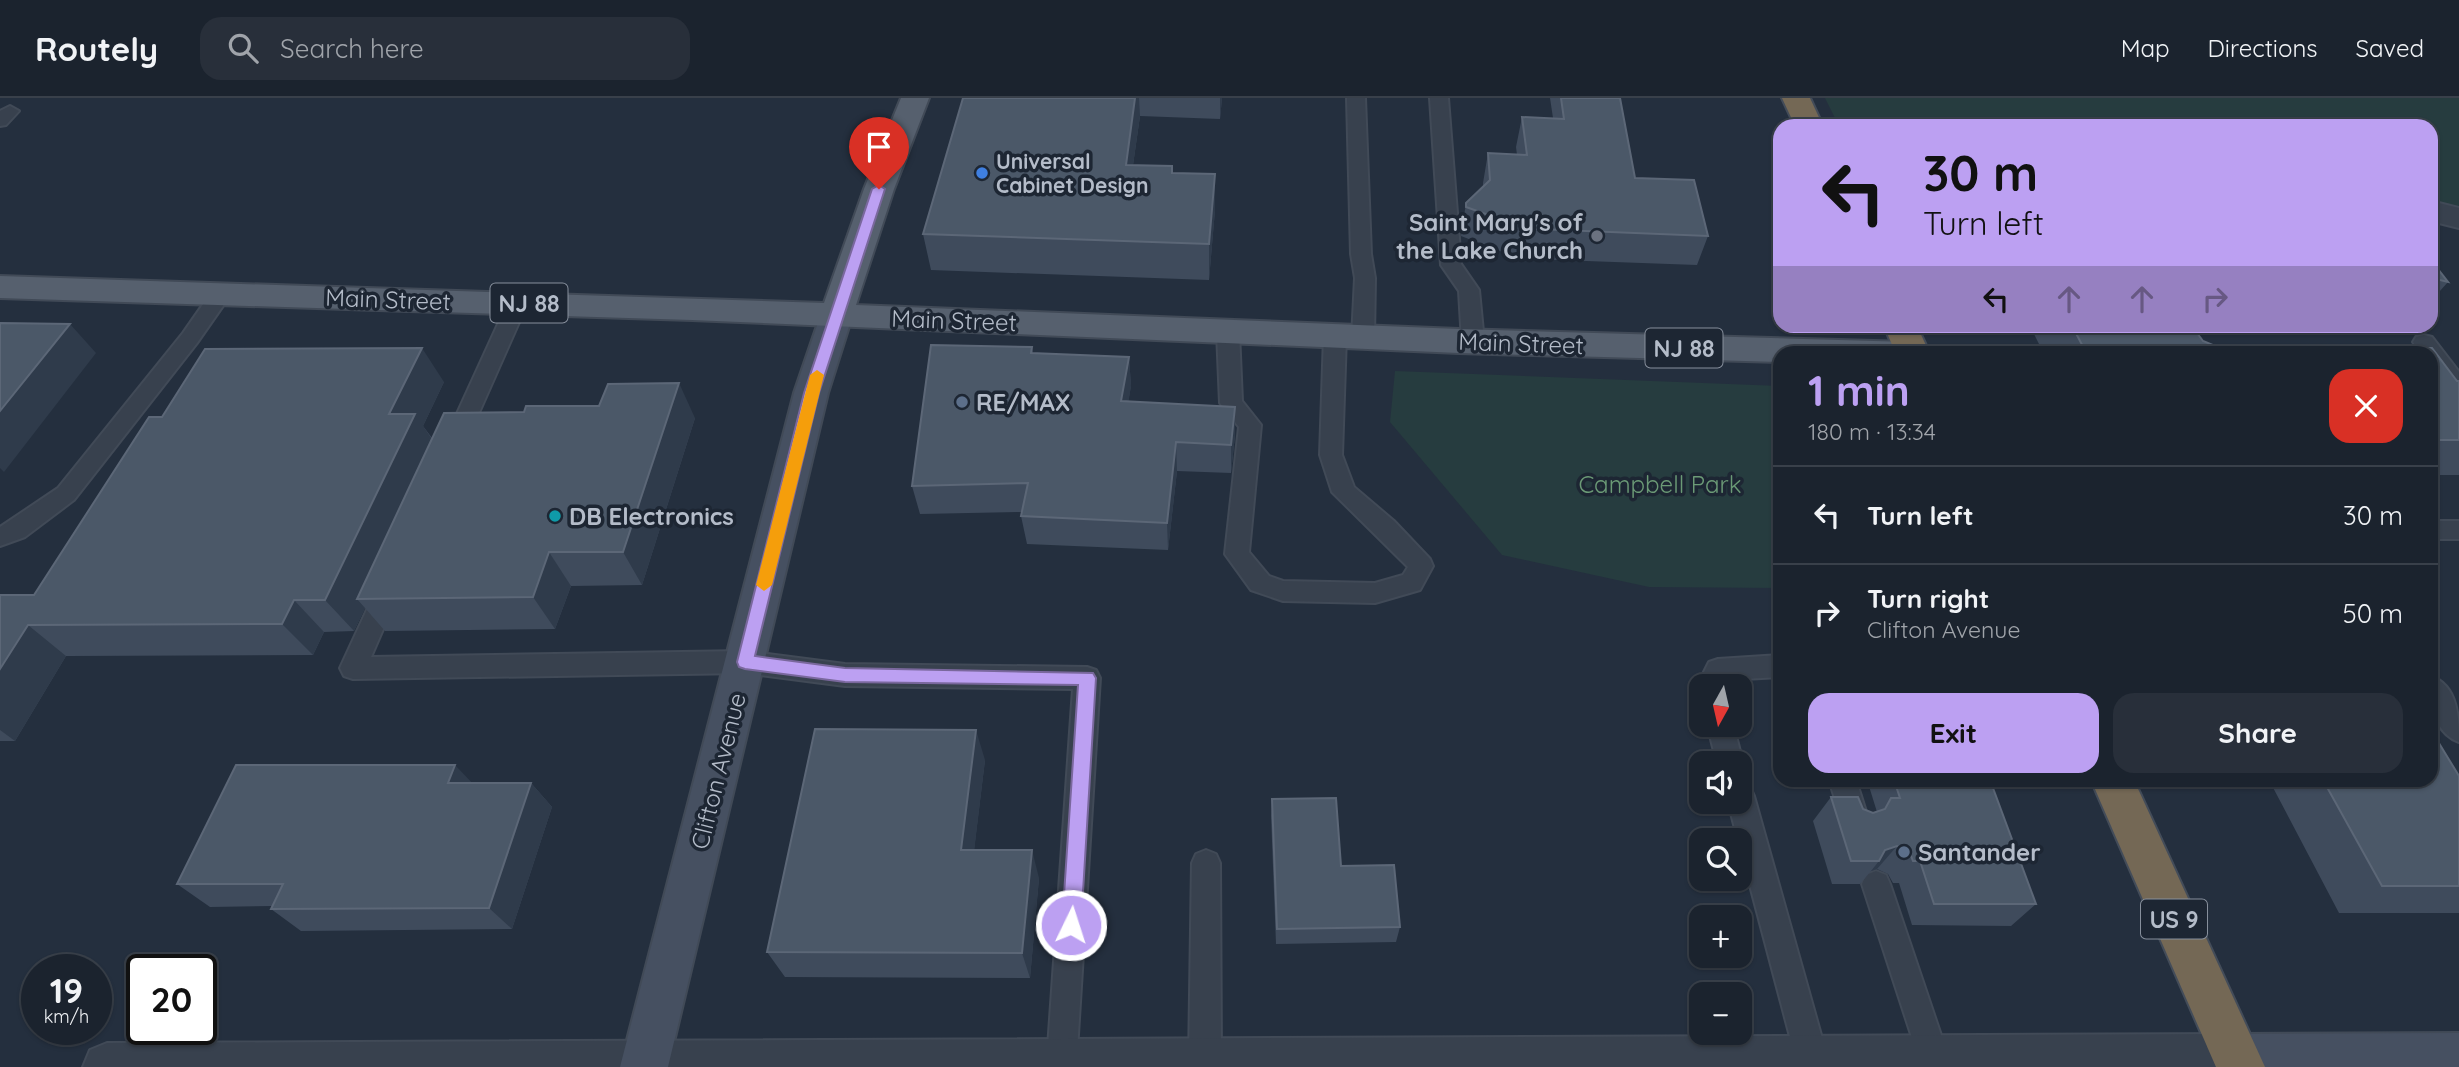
<!DOCTYPE html>
<meta charset="utf-8">
<style>
:root{--surface:#1b232e;--page:#282f3a;--text:#f1f3f6;--muted:#a0a4aa;--line:#39404a;--accent:#bca0f2}
body{margin:0;font-family:Quicksand,sans-serif;background:var(--page);color:var(--text);height:100vh;display:flex;flex-direction:column;font-size:26px;white-space:nowrap}
*{box-sizing:border-box;margin:0}
p{font-size:23px;color:var(--muted)}
.icon{flex:none;width:38px;height:38px;fill:none;stroke:currentColor;stroke-width:2;stroke-linecap:round;stroke-linejoin:round}
.map{position:relative;flex:1;overflow:hidden}
.sheet{position:absolute;left:1773px;top:248px;width:665px;height:441px;display:flex;flex-direction:column;background:var(--surface);border-radius:21px;box-shadow:0 2px 5px #0004,0 0 0 2px var(--line)}
.sheet>*{flex:none}
.banner{position:absolute;left:1773px;top:21px;width:665px;height:214px;border-radius:21px;box-shadow:0 2px 5px #0004,0 0 0 2px var(--line);background:#bca0f2;color:#111;overflow:hidden}
.needle{width:46px;rotate:188deg}
.controls{position:absolute;left:1689px;top:576px;display:grid;gap:14px}
.controls a{display:grid;place-items:center;width:63px;height:63px;border-radius:14px;background:var(--surface);box-shadow:0 2px 5px #0004,0 0 0 2px var(--line);font-size:35px}
.speed{position:absolute;left:21px;top:856px;display:flex;gap:14px;font-size:35px;font-weight:700;text-align:center}
.speed>*{display:grid;place-content:center;width:91px;height:91px;border-radius:50%;background:var(--surface);box-shadow:0 2px 5px #0004,0 0 0 2px var(--line);line-height:1}
.speed small{font-size:18px;font-weight:400}
.speed .limit{border:4px solid #111;border-radius:10px;background:#fff;color:#111}
.pin{position:absolute;display:grid;place-items:center;width:60px;height:60px;color:#fff;margin:-72px -30px;border-radius:50% 50% 50% 0;rotate:-45deg;box-shadow:0 0 7px #0007}
.pin .icon{rotate:45deg}
.me{position:absolute;width:77px;margin:-38px;rotate:4deg;stroke-linejoin:round;filter:drop-shadow(0 0 5px #0008)}
.turn{display:flex;align-items:center;gap:24px;height:147px;padding:0 35px;font-size:32px}
.turn .icon{width:91px;height:91px;stroke-width:2.5}
.turn b{display:block;font-size:49px;line-height:60px}
.lanes{display:flex;align-items:center;height:66px;padding:0 35px;background:#0003;justify-content:center;gap:35px;direction:ltr}
.lanes .off{opacity:.35}
.round{display:grid;place-items:center;flex:none;width:74px;height:74px;border-radius:21px;background:var(--page)}
.head{display:flex;align-items:center;justify-content:space-between;height:119px;padding:0 35px}
h1{font-size:42px;font-weight:700;line-height:52px;color:var(--accent)}
.primary-button{display:flex;gap:14px;margin-top:auto;padding:14px 35px}
.primary-button a{flex:1;height:80px;border-radius:21px;background:var(--accent);color:#111;font-size:28px;font-weight:700;line-height:80px;text-align:center}
.primary-button a+a{background:var(--page);color:var(--text)}
ul{padding:0;list-style:none}
li{display:flex;align-items:center;gap:21px;height:98px;padding:0 35px;border-top:2px solid var(--line)}
li div{flex:1}
li b{display:block;font-size:26px}
li em{font-style:normal}
header{display:flex;align-items:center;gap:42px;box-sizing:border-box;height:98px;padding:0 35px;background:var(--surface);border-bottom:2px solid var(--line)}
header strong{font-size:33px}
nav{display:flex;gap:38px;margin-inline-start:auto;font-size:24px}
.search{width:490px;height:63px;background:var(--page);display:flex;align-items:center;gap:18px;box-sizing:border-box;padding:0 24px;border-radius:21px;color:var(--muted);font-size:26px}
.map>svg:first-child{display:block}
.green{fill:#263c3f}
.lines{fill:none;stroke-linecap:round;stroke-linejoin:round}
.lane-casing{stroke:#414a57;stroke-width:4}
.street-casing{stroke:#414a57;stroke-width:4}
.secondary-casing{stroke:#414a57;stroke-width:4}
.primary-casing{stroke:#414a57;stroke-width:4}
.highway-casing{stroke:#434c59;stroke-width:4}
.lane{fill:#38414e;fill-rule:evenodd}
.street{fill:#38414e;fill-rule:evenodd}
.secondary{fill:#465061;fill-rule:evenodd}
.primary{fill:#56606e;fill-rule:evenodd}
.highway{fill:#746855;fill-rule:evenodd}
.wall{fill:#3f4b5c}
.shaded-wall{fill:#2f3b4b}
.building{fill:#4b5868;stroke:#5c6777;stroke-width:2}
.route{fill:#bca0f2;stroke:#7a689d;stroke-width:2}
.slow{fill:#f59e0b}
.shop-dot{fill:#3f7fe0;stroke:#1d2633;stroke-width:2.5}
.worship-dot{fill:#6b7280;stroke:#1d2633;stroke-width:2.5}
.service-dot{fill:#5c6f8a;stroke:#1d2633;stroke-width:2.5}
.culture-dot{fill:#0f9aa8;stroke:#1d2633;stroke-width:2.5}
.labels{text-anchor:middle;dominant-baseline:central;stroke-width:7;stroke-linejoin:round;paint-order:stroke}
.far-poi-label{font-size:21px;font-weight:bold;fill:#b4bcc9;stroke:#1d2633;text-anchor:start}
.shield{fill:#1d2633;stroke:#878f9c;stroke-width:2}
.shield-label{font-size:23px;font-weight:bold;fill:#b4bcc9}
.poi-label{font-size:24px;font-weight:bold;fill:#b4bcc9;stroke:#1d2633;text-anchor:start}
.street-label{font-size:24px;fill:#b4bcc9;stroke:#1d2633}
.park-label{font-size:24px;fill:#6b9a76;stroke:#1d2633}
</style>
<header>
<strong>Routely</strong>
<div class="search"><svg class="icon" aria-label="search" viewBox="0 0 24 24"><circle cx="10" cy="10" r="6"/><path d="M15 15l6 6"/></svg>Search here</div>
<nav><a>Map</a><a>Directions</a><a>Saved</a></nav>
</header>
<div class="map">
<svg width="2459" height="969" viewBox="0 0 2459 969">
<rect width="100%" height="100%" fill="#242f3e"/>
<g class="green">
<path d="M1825,0H2459V115L2431,101V28H1839Z"/>
<path d="M1395,273L1780,288V490L1649,489L1502,457L1390,324Z"/>
</g>
<g class="lines">
<defs>
<g id="lane">
<path d="M1347,0H1365L1371,156L1375,180L1374,240L1370,245L1363,247L1356,245L1352,240L1355,180L1351,156Z"/>
<path d="M1430,0H1448L1461,166L1479,192L1484,244L1481,249L1473,251L1465,249L1462,244L1459,193L1441,167Z"/>
<path d="M10,8L19,13L6,27L0,28V13Z"/>
<path d="M220,190L227,192L230,197L227,202L197,245L74,402L25,439L0,448V429L58,390L183,235L213,192Z"/>
<path d="M518,197L525,199L528,204L466,344L463,350L455,352L447,350L444,344L508,204L511,199Z"/>
<path d="M1228,227L1235,229L1239,234L1242,303L1261,327L1249,454L1269,478L1283,483L1375,485L1403,477L1408,469L1332,394L1320,357L1324,238L1328,233L1335,231L1342,233L1346,238L1342,357L1354,389L1394,423L1430,461L1433,468L1420,492L1375,505L1283,503L1251,492L1225,456L1239,329L1220,305L1217,234L1221,229Z"/>
<path d="M2424,237L2432,239L2459,274V297C2443,292 2431,271 2431,256H2421L2413,244L2416,239Z"/>
<rect x="2431" y="423" width="28" height="18"/>
<path d="M388,482L397,485L400,492L371,559L745,553L845,566L1087,569L1096,572L1100,580L1076,969H1050L1047,964L1073,591L845,588L745,575L353,581L344,578L340,570L376,492L379,485Z"/>
<path d="M1780,557V579L1726,582L1723,588H1701V596L1697,588L1709,564L1718,561Z"/>
<path d="M2431,578C2458,588 2459,620 2459,644C2433,635 2430,602 2431,578Z"/>
<path d="M1707,626H1733L1743,665L1740,673V665H1717Z"/>
<path d="M1829,682H1856L1869,723L1865,732L1855,736L1845,732Z"/>
<path d="M1740,686L1750,689L1754,698L1830,969H1798L1728,704H1740Z"/>
<path d="M1206,752L1216,756L1220,765L1221,963L1218,969H1192L1189,963L1192,765L1196,756Z"/>
<path d="M1876,773L1886,777L1890,786L1949,961L1946,969H1922L1919,961L1862,786L1866,777Z"/>
</g>
<g id="street">
<path d="M2431,103L2459,110V130L2431,123Z"/>
<path d="M2237,936L2254,943L2261,960L2258,969H83L90,952L107,945Z"/>
</g>
<g id="secondary">
<path d="M837,205L849,208L853,216L828,295L668,969H620L794,295L821,216L825,208Z"/>
<path d="M2459,935V969H2216L2213,960L2220,943L2237,936Z"/>
</g>
<path id="primary" d="M901,0H929L894,91L856,207L1459,231L1909,244L1921,248L1926,256H1780V264L1459,255L692,222L0,200V178L824,205L864,91Z"/>
<g id="highway">
<path d="M1782,0H1810L1823,28H1795Z"/>
<path d="M1884,228H1917L1930,256H1896Z"/>
<path d="M2091,682H2134L2265,969H2216Z"/>
</g>
</defs>
<use href="#lane" class="lane-casing"/>
<use href="#street" class="street-casing"/>
<use href="#secondary" class="secondary-casing"/>
<use href="#primary" class="primary-casing"/>
<use href="#highway" class="highway-casing"/>
<use href="#lane" class="lane"/>
<use href="#street" class="street"/>
<use href="#secondary" class="secondary"/>
<use href="#primary" class="primary"/>
<use href="#highway" class="highway"/>
</g>
<g class="wall">
<path d="M963,0H1222L1220,21L1140,18L1133,67L1173,75L1215,112L1209,182L931,172L923,136Z"/>
<path d="M1550,0H1620L1635,80L1708,138L1697,167L1506,160L1505,155L1461,138L1466,105L1483,89V85L1488,55L1517,57L1516,49L1522,19L1553,20Z"/>
<path d="M2431,162L2448,184L2431,203Z"/>
<path d="M2030,228H2192L2203,243L2220,250H2432L2457,283H2459V377H2431V256H2044Z"/>
<path d="M1032,249L1033,255L1129,259L1131,288L1128,304L1235,337L1231,375L1177,373L1168,452L1027,446L1021,418L1022,414L920,416L912,388Z"/>
<path d="M444,284L423,328L432,340L695,320L642,487L571,488L555,531L385,533L365,510L354,533L324,534L313,557L66,558L15,643H0V497H34L162,319Z"/>
<path d="M985,662L974,752L1039,780L1030,880L785,879L767,854Z"/>
<path d="M2459,678V815H2339L2269,682H2431Z"/>
<path d="M1870,682H1990L2036,806L2011,828L1912,827L1899,785H1893L1888,776L1877,771L1871,773L1860,786H1832L1813,723L1831,699L1873,715L1877,714L1868,685Z"/>
<path d="M472,685H531L552,709L512,831L301,833L271,811L273,808L210,809L177,786Z"/>
<path d="M1272,701L1400,829L1396,844L1276,846L1271,718Z"/>
</g>
<g class="shaded-wall">
<path d="M1135,0H1139L1140,18L1128,102L1126,67Z"/>
<path d="M1220,0H1222L1220,21Z"/>
<path d="M1215,76V112L1209,182V146Z"/>
<path d="M70,226L96,255L4,374L0,370V313Z"/>
<path d="M422,250L444,284L423,328L438,350L357,501L365,510L354,533L325,502L389,316Z"/>
<path d="M1129,259L1131,288L1124,332L1121,303Z"/>
<path d="M679,285L695,320L642,487L623,454Z"/>
<path d="M1235,309V337L1231,375V347Z"/>
<path d="M1176,344L1177,373L1168,452L1167,425Z"/>
<path d="M549,454L571,488L555,531L533,499Z"/>
<path d="M294,502L324,534L313,557L282,526Z"/>
<path d="M28,527L66,558L15,643L0,632V571Z"/>
<path d="M976,632L985,662L971,779L961,752Z"/>
<path d="M455,667L478,691L448,685Z"/>
<path d="M531,685L552,709L512,831L489,810Z"/>
<path d="M1897,748L1877,771L1871,773L1879,763L1885,752Z"/>
<path d="M1032,752L1039,780L1030,880L1022,855Z"/>
</g>
<g class="building">
<path d="M963,0H1135L1126,67L1172,68V75L1215,76L1209,146L923,136Z"/>
<path d="M1561,0H1620L1635,80L1694,82L1708,138L1512,130L1511,125L1466,109V105L1490,82L1488,55L1527,57L1522,19L1564,21Z"/>
<path d="M2431,162L2448,184L2431,180Z"/>
<path d="M0,225L70,226L0,313Z"/>
<path d="M2072,228H2192L2203,243L2220,250H2432L2457,283H2459V342H2431V256H2087Z"/>
<path d="M931,247L1032,249L1031,255L1129,259L1121,303L1235,309L1231,347L1176,344L1167,425L1021,418L1028,385L912,388Z"/>
<path d="M422,250L389,316H415L325,502H294L282,526L28,527L0,571V497H34L149,319H162L205,251Z"/>
<path d="M679,285L623,454H549L533,499L357,501L444,315L524,314L526,308H599L608,286Z"/>
<path d="M815,631L976,632L961,752H1032L1022,855L767,854Z"/>
<path d="M2431,632L2459,678V788H2382L2323,682H2431Z"/>
<path d="M236,667H455L448,685H531L489,810L271,811L283,786H177Z"/>
<path d="M1894,682H1990L2036,806H1934L1920,763H1913L1909,753L1897,748L1885,752L1879,763H1851L1831,699H1858L1863,711L1873,715L1885,711L1891,700H1900Z"/>
<path d="M1336,700L1341,768L1394,767L1400,829L1277,831L1272,701Z"/>
</g>
<path class="route" d="M879,87L885,91L819,295L755,558L845,570L1093,575L1096,580L1081,827L1078,833L1071,836L1065,833L1062,827L1078,587L845,584L745,571L739,569L737,564L804,295L872,91Z"/>
<path class="slow" d="M817,272L824,277L772,487L764,493L756,487L810,277Z"/>
<circle class="shop-dot" cx="982" cy="75" r="7"/>
<circle class="worship-dot" cx="1597" cy="138" r="7"/>
<g class="service-dot">
<circle cx="962" cy="304" r="7"/>
<circle cx="1904" cy="754" r="7"/>
</g>
<circle class="culture-dot" cx="555" cy="418" r="7"/>
<g class="labels">
<g class="far-poi-label">
<text x="996" y="63">Universal<tspan x="996" dy="24">Cabinet Design</tspan></text>
</g>
<g class="shield">
<rect x="490.5" y="185.5" width="77" height="39" rx="5"/>
<rect x="1645.5" y="230.5" width="77" height="39" rx="5"/>
<rect x="2141" y="801.5" width="66" height="39" rx="5"/>
</g>
<g class="shield-label">
<text x="529" y="205">NJ 88</text>
<text x="1684" y="250">NJ 88</text>
<text x="2174" y="821">US 9</text>
</g>
<g class="poi-label">
<text x="1583" y="124" text-anchor="end">Saint Mary's of<tspan x="1583" dy="28">the Lake Church</tspan></text>
<text x="976" y="304">RE/MAX</text>
<text x="569" y="418">DB Electronics</text>
<text x="1918" y="754">Santander</text>
</g>
<g class="street-label">
<text transform="translate(388 201) rotate(2)">Main Street</text>
<text transform="translate(954 222) rotate(2)">Main Street</text>
<text transform="translate(1521 245) rotate(2)">Main Street</text>
<text transform="translate(718 673) rotate(-76)">Clifton Avenue</text>
</g>
<g class="park-label">
<text x="1660" y="386">Campbell Park</text>
</g>
</g>
</svg>
<div class="controls">
<a><svg class="needle" viewBox="-14 -14 28 28"><path d="M0-13l5 13h-10z" fill="#e53935"/><path d="M0 13l5-13h-10z" fill="#a0a4aa"/></svg></a>
<a><svg class="icon" aria-label="sound" viewBox="0 0 24 24"><path d="M4 9h4l5-4v14l-5-4H4zM17 9q2 3 0 6"/></svg></a>
<a><svg class="icon" aria-label="search" viewBox="0 0 24 24"><circle cx="10" cy="10" r="6"/><path d="M15 15l6 6"/></svg></a>
<a>+</a>
<a>−</a>
</div>
<div class="speed"><div>19<small>km/h</small></div><div class="limit">20</div></div>
<div class="pin" style="left:879px;top:91px;background:#d93025"><svg class="icon" aria-label="arrive" viewBox="0 0 24 24"><path d="M6 21V4h12l-3 4 3 4H6"/></svg></div>
<svg class="me" style="left:1071px;top:827px" viewBox="-20 -20 40 40"><circle r="17" fill="#bca0f2" stroke="#fff" stroke-width="3"/><path d="M0-11L8 9 0 5-8 9z" fill="#fff"/></svg>
<div class="banner">
<div class="turn"><svg class="icon" aria-label="left" viewBox="0 0 24 24"><path d="M17 20v-9H6M10 6l-5 5 5 5"/></svg><div><b>30 m</b>Turn left</div></div>
<div class="lanes"><svg class="icon" aria-label="left" viewBox="0 0 24 24"><path d="M17 20v-9H6M10 6l-5 5 5 5"/></svg><svg class="icon off" aria-label="ahead" viewBox="0 0 24 24"><path d="M12 20V5M6 11l6-6 6 6"/></svg><svg class="icon off" aria-label="ahead" viewBox="0 0 24 24"><path d="M12 20V5M6 11l6-6 6 6"/></svg><svg class="icon off" aria-label="right" viewBox="0 0 24 24"><path d="M7 20v-9h11M14 6l5 5-5 5"/></svg></div>
</div>
<section class="sheet">
<div class="head"><div><h1>1 min</h1><p>180 m · 13:34</p></div><a class="round" style="background:#d93025;color:#fff"><svg class="icon" aria-label="close" viewBox="0 0 24 24"><path d="M6 6l12 12M18 6L6 18"/></svg></a></div>
<ul>
<li><svg class="icon" aria-label="left" viewBox="0 0 24 24"><path d="M17 20v-9H6M10 6l-5 5 5 5"/></svg><div><b>Turn left</b></div><em>30 m</em></li>
<li><svg class="icon" aria-label="right" viewBox="0 0 24 24"><path d="M7 20v-9h11M14 6l5 5-5 5"/></svg><div><b>Turn right</b><p>Clifton Avenue</p></div><em>50 m</em></li>
</ul>
<div class="primary-button"><a>Exit</a><a>Share</a></div>
</section>
</div>
